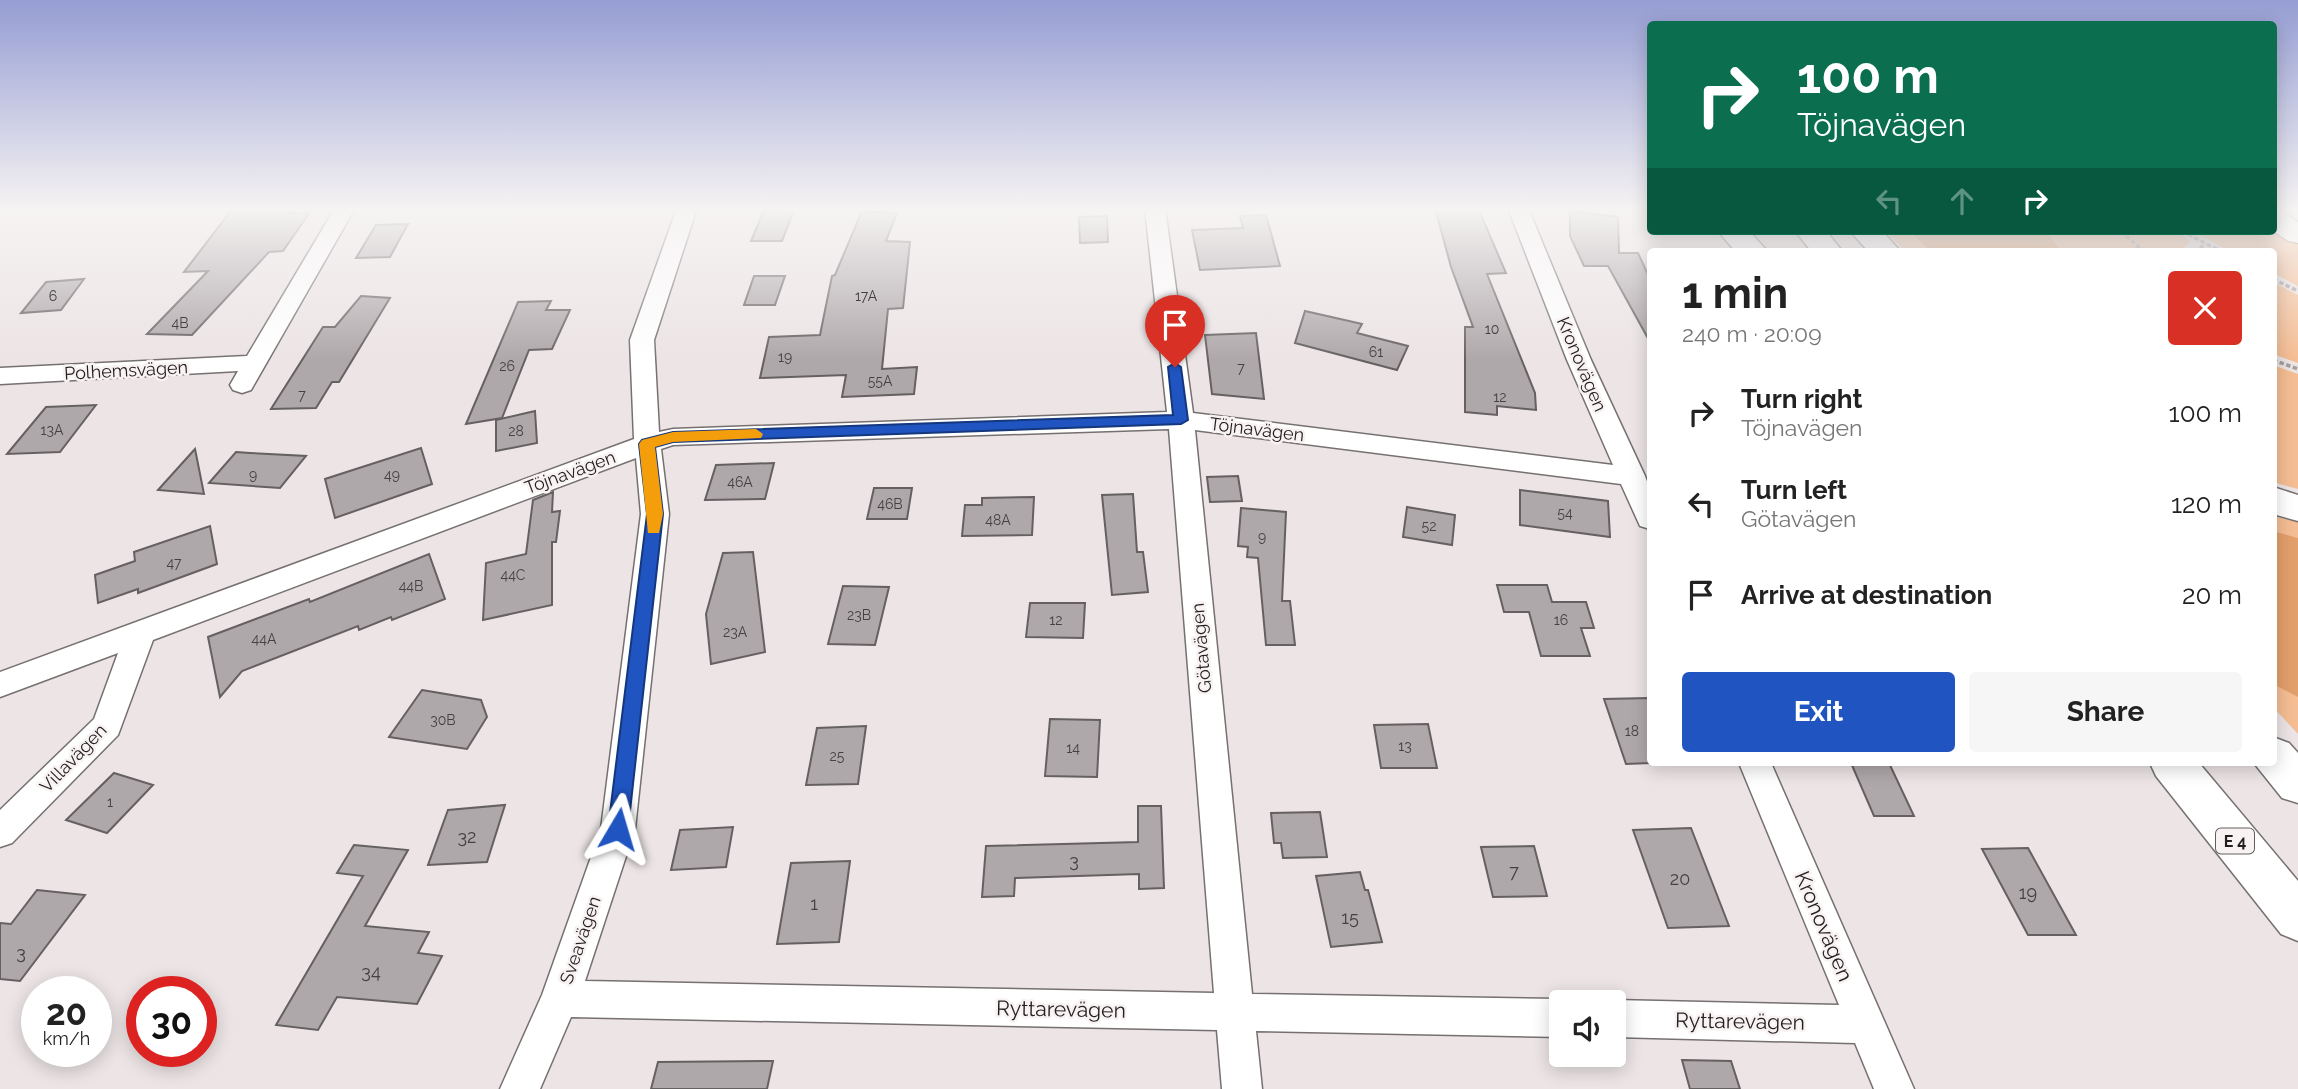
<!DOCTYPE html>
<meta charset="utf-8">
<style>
:root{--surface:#fff;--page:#f6f6f6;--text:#222;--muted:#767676;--accent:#1f54c1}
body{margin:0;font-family:Raleway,sans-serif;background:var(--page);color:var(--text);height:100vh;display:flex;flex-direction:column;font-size:26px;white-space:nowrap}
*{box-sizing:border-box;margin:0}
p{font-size:23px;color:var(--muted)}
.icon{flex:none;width:38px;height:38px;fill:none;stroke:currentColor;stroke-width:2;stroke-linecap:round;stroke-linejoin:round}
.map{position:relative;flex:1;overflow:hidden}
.drawer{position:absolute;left:1647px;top:248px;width:630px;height:518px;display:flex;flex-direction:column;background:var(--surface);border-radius:7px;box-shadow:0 4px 18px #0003}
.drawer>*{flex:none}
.guide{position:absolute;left:1647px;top:21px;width:630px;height:214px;border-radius:7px;box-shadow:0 4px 18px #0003;background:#0b6e4f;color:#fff;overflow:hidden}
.controls{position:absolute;left:1549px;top:990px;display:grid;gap:14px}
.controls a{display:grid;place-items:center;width:77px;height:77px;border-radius:7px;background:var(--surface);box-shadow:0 4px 18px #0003;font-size:35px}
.speed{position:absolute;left:21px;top:976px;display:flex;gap:14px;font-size:35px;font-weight:700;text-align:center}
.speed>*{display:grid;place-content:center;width:91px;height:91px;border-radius:50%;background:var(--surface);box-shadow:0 4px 18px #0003;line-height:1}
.speed small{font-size:18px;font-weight:400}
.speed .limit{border:10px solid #d22;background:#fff;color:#111}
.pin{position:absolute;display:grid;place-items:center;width:60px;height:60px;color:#fff;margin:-72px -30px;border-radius:50% 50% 50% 0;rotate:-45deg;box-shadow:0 0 7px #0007}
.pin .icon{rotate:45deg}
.me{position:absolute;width:77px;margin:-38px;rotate:7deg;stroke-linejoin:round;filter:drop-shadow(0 0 5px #0008)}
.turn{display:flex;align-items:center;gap:24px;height:147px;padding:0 35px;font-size:32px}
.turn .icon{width:91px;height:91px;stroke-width:2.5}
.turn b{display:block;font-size:49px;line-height:60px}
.lanes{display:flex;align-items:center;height:66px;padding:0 35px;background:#0003;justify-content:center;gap:35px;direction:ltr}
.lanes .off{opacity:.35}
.round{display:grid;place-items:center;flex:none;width:74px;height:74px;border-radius:7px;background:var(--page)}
.overview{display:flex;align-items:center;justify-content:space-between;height:119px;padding:0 35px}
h1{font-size:42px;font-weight:700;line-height:52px}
.primary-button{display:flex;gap:14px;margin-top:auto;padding:14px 35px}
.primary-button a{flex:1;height:80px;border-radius:7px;background:var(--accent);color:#fff;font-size:28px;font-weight:700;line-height:80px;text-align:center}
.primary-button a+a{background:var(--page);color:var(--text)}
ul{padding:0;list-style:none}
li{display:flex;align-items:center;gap:21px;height:91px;padding:0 35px}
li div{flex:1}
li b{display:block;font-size:26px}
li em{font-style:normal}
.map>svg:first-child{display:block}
.green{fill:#f5bd93}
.forest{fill:#e39f6b}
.building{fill:#afa8ab;stroke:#656062;stroke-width:2}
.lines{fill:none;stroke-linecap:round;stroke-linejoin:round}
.minor-casing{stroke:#767070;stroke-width:3}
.tertiary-casing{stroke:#767070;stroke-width:2}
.motorway-casing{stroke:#767070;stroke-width:3}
.path{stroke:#a49e9f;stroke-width:3.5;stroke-dasharray:4.5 2.5;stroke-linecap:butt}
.minor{fill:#fff;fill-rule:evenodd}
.tertiary{fill:#fff;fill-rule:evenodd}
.motorway{fill:#fff;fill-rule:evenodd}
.route{fill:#1f54c1;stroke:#14377d;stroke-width:2}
.slow{fill:#f59e0b}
.labels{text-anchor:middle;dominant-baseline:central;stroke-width:5;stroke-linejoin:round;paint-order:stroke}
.number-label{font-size:14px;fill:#454142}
.shield{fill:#f9f2f2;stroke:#625e5e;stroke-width:2}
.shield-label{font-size:16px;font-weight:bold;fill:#221f1f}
.street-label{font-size:18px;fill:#221f1f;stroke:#f9f2f2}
.near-number-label{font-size:18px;fill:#454142}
.near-street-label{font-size:21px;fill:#221f1f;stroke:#f9f2f2}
</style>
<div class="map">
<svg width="2298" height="1089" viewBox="0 0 2298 1089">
<rect width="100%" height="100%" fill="#ece4e5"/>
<g class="green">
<path d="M2273,227L2298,244V286L2273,273V252H2232L2191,231H2273Z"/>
<path d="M1886,231H1910L1930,252H1906Z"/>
<path d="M2046,231H2178L2190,241L2180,252H2062Z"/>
<path d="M2273,282L2298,295V363L2273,354Z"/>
<path d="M2273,365L2298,374V489L2273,482Z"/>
<path d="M2273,516L2298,522V734L2273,707Z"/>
</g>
<g class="forest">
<path d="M1910,231H2046L2062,252H1930Z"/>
<path d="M2273,531L2298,538V697L2273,684Z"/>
</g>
<g class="building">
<path d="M233,208H292L288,213L310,212L283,251L269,252L192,335L147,334L208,271L184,272Z"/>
<path d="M1435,208H1478L1506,273L1487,274L1535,393L1536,410L1497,406V415L1465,412V327H1473L1451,267Z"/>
<path d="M764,210H794L782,241H751Z"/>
<path d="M862,211L897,213L886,241L910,242L903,308L888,309L882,369L917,367L914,394L842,397L846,375L760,378L769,337L820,335L832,276L835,275Z"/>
<path d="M1570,211L1618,217L1619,253H1638L1650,279V342L1608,266H1584L1570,236Z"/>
<path d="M1266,215L1280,266L1200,270L1192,230L1243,228L1240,216Z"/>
<path d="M1107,216L1108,242L1080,243L1079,217Z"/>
<path d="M408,224L390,257L356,258L376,225Z"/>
<path d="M754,276H785L775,305H744Z"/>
<path d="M84,279L61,310L21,313L46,282Z"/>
<path d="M361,296L390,298L339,382H332L316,408L271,409L323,327H335Z"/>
<path d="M551,301L546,310H570L552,349L529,350L502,418L466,424L518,302Z"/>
<path d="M1305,311L1362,324L1357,333L1408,346L1397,370L1295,343Z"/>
<path d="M1256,333L1264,399L1212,394L1205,335Z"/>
<path d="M96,405L60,452L7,454L46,407Z"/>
<path d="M535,411L537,443L496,451V420Z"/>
<path d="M421,448L432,484L335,518L325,479Z"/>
<path d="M195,449L204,494L158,490Z"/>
<path d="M236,452L250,453L306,456L280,488L209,483Z"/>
<path d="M774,463L765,499L705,500L716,465Z"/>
<path d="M1238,476L1242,501L1210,502L1207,477Z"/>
<path d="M874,488H912L907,519H867Z"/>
<path d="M1520,490L1608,501L1610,537L1520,525Z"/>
<path d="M553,492L552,512L560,511L556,542H552V605L483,620L486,563L526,554L533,500Z"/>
<path d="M1133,494L1137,552H1143L1148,592L1112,595L1102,495Z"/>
<path d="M1034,497L1032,535L962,536L965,505H982V498Z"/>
<path d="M1407,507L1455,515L1452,545L1403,537Z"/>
<path d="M1241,508L1286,512L1282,601H1290L1295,645H1266L1258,558L1247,557L1248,547L1238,546Z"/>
<path d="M210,526L217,564L138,593V589L98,603L95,575L135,561L134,552Z"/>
<path d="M753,552L765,652L711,664L706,614L723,553Z"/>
<path d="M429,554L445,599L392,620L391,617L359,630L358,626L242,671L220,697L208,637L309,599L310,602Z"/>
<path d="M1497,585H1547L1552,602H1586L1594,628H1581L1590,656H1541L1529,612H1504Z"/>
<path d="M843,586L889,587L875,645L828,644Z"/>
<path d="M1030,603H1085L1083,638L1026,637Z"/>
<path d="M422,690L481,700L487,717L467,749L389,737Z"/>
<path d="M1650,698V763L1626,764L1604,699Z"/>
<path d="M1050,719L1100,720L1097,777L1045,776Z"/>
<path d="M1428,724L1437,768H1381L1374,725Z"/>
<path d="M866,726L858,784L806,785L817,728Z"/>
<path d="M1851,763H1889L1914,816H1874Z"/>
<path d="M114,773L153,785L107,833L66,820Z"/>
<path d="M505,805L487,862L428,865L448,810Z"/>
<path d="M1138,806H1161L1164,888L1139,889V874L1015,878L1014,896L982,897L986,846L1138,842Z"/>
<path d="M1320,812L1327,857L1283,858L1281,843H1274L1271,813Z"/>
<path d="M733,827L726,867L671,870L680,830Z"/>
<path d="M1691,828L1729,926L1668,928L1633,830Z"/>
<path d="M354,845L408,850L365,926L429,932L418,953L442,956L417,1004L337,997L318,1030L276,1025L363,876L337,873Z"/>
<path d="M1534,846L1547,896L1493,897L1481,847Z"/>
<path d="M2028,848L2076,935H2028L1982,849Z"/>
<path d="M850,861L839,942L777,944L791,863Z"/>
<path d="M1360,872L1365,890H1368L1382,942L1331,947L1316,876Z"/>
<path d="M37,890L85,895L20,981L0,979V923L11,924Z"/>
<path d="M1682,1060L1731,1061L1740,1089H1690Z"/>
<path d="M773,1061L767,1089H651L658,1062Z"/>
</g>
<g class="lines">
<defs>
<g id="minor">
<path d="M335,208H355L251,390L242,393L233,390L230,385L238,371L0,384V368L247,356Z"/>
<path d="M677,208H697L654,340L659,432L673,429L1167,412L1145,208H1165L1193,413L1613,465L1567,360L1508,208H1528L1591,360L1645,476L1650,490V529L1640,526L1621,484L1195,430L1252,994L1561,999L1569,1003H1561V1037L1256,1031L1262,1089H1222L1217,1030L571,1017L540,1089H500L542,995L601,829L641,514L636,458L153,640L118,735L12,843L0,847V810L94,719L118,653L0,697V672L634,439L630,340ZM1169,429L1214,993L585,981L635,829L669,514L661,449L673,445Z"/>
<path d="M1739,763H1771L1914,1089H1874L1855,1043L1614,1037V1003H1608L1614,1000L1839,1005Z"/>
</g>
<path id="tertiary" d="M2273,210L2283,212L2298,222V243L2288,241L2273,231Z"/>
<g id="motorway">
<path d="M1718,231H1749L1768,252H1736Z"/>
<path d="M1795,231H1826L1843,252H1812Z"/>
<path d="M1850,231H1882L1901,252H1869Z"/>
<path d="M2273,487L2298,495V521L2273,514Z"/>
<path d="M2273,737L2289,743L2298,753V803L2282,798L2254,763H2273Z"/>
<path d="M2150,763H2199L2298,881V941L2281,934L2156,776Z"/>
</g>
</defs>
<use href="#minor" class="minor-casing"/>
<use href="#tertiary" class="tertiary-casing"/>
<use href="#motorway" class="motorway-casing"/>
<g class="path">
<path d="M2121,231L2144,252"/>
<path d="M2182,231L2222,252"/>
<path d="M2194,252L2206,244"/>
<path d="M2273,279L2298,291"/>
<path d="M2273,360L2298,369"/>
</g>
<use href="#minor" class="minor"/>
<use href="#tertiary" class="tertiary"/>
<use href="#motorway" class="motorway"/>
</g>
<linearGradient id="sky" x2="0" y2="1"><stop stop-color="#959dd3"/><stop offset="0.58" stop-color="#f6f3f3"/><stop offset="1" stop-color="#f6f3f3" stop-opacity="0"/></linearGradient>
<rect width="2298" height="360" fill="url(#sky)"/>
<path class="route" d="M1175,363L1181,367L1188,420L1181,424L673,442L655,447L663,514L628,829L625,835L618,838L611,835L608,829L647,514L639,444L642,440L673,432L1173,415L1168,367Z"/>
<path class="slow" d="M756,429L763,434L761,438L673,442L655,447L663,514L659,533H648L639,444L642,440L673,432Z"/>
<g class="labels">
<g class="number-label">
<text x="53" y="296">6</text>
<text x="866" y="296">17A</text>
<text x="180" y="323">4B</text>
<text x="1492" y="329">10</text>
<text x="1376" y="352">61</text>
<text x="785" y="357">19</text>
<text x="507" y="366">26</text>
<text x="1241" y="368">7</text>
<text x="880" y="381">55A</text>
<text x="302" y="395">7</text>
<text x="1500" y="397">12</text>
<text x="52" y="430">13A</text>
<text x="516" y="431">28</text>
<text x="253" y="475">9</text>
<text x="392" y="475">49</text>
<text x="740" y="482">46A</text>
<text x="890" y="504">46B</text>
<text x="1565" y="513">54</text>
<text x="998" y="520">48A</text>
<text x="1429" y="526">52</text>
<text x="1262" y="537">9</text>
<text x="174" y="563">47</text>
<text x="513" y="575">44C</text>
<text x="411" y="586">44B</text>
<text x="859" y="615">23B</text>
<text x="1056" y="620">12</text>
<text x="1561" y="620">16</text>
<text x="735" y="632">23A</text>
<text x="264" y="639">44A</text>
<text x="443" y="720">30B</text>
<text x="1632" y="731">18</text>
<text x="1405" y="746">13</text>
<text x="1073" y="748">14</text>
<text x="837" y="756">25</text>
<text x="110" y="802">1</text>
</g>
<rect class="shield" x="2216" y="828.5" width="38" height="25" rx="5"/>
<g class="shield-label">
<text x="2235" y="841">E 4</text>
</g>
<g class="street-label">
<text transform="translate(1582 364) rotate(67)">Kronovägen</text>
<text transform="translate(126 370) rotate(-3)">Polhemsvägen</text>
<text transform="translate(1257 429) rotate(7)">Töjnavägen</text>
<text transform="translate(570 472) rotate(-20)">Töjnavägen</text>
<text transform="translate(1201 648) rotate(-95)">Götavägen</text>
<text transform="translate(73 758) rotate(-46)">Villavägen</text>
<text transform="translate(580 940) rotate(-71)">Sveavägen</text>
</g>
<g class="near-number-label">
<text x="467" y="836">32</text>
<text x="1074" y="860">3</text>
<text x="1514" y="871">7</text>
<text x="1680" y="878">20</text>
<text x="2028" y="892">19</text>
<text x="814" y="903">1</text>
<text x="1350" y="917">15</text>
<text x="21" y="952">3</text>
<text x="371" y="971">34</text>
</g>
<g class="near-street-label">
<text transform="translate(1824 926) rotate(67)">Kronovägen</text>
<text transform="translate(1061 1009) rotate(1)">Ryttarevägen</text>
<text transform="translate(1740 1021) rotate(1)">Ryttarevägen</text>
</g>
</g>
</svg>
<div class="controls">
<a><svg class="icon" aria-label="sound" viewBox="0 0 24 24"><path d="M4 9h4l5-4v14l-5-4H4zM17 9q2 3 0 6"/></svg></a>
</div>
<div class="speed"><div>20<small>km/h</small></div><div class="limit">30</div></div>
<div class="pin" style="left:1175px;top:367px;background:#d93025"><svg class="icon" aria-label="arrive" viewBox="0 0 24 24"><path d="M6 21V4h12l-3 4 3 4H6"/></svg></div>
<svg class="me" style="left:618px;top:829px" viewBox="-20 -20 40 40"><path d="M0-17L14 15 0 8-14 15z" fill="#1f54c1" stroke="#fff" stroke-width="4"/></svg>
<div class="guide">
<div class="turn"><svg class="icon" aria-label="right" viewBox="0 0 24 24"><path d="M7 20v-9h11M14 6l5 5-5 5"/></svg><div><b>100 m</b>Töjnavägen</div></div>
<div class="lanes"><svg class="icon off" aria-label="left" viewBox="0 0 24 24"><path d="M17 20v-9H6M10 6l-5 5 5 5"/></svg><svg class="icon off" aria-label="ahead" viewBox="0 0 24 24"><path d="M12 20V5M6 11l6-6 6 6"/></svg><svg class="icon" aria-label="right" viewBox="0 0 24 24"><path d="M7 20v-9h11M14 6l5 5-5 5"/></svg></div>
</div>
<section class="drawer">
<div class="overview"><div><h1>1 min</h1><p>240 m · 20:09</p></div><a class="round" style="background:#d93025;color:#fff"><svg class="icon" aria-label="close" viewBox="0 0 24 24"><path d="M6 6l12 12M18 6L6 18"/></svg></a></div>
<ul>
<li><svg class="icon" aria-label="right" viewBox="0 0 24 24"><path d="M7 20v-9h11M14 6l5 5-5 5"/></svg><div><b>Turn right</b><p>Töjnavägen</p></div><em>100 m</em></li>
<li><svg class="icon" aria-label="left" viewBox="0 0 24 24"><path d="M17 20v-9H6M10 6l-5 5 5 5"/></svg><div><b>Turn left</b><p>Götavägen</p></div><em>120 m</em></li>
<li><svg class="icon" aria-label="arrive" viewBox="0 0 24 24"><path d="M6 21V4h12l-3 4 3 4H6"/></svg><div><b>Arrive at destination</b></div><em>20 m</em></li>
</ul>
<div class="primary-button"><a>Exit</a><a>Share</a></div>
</section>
</div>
